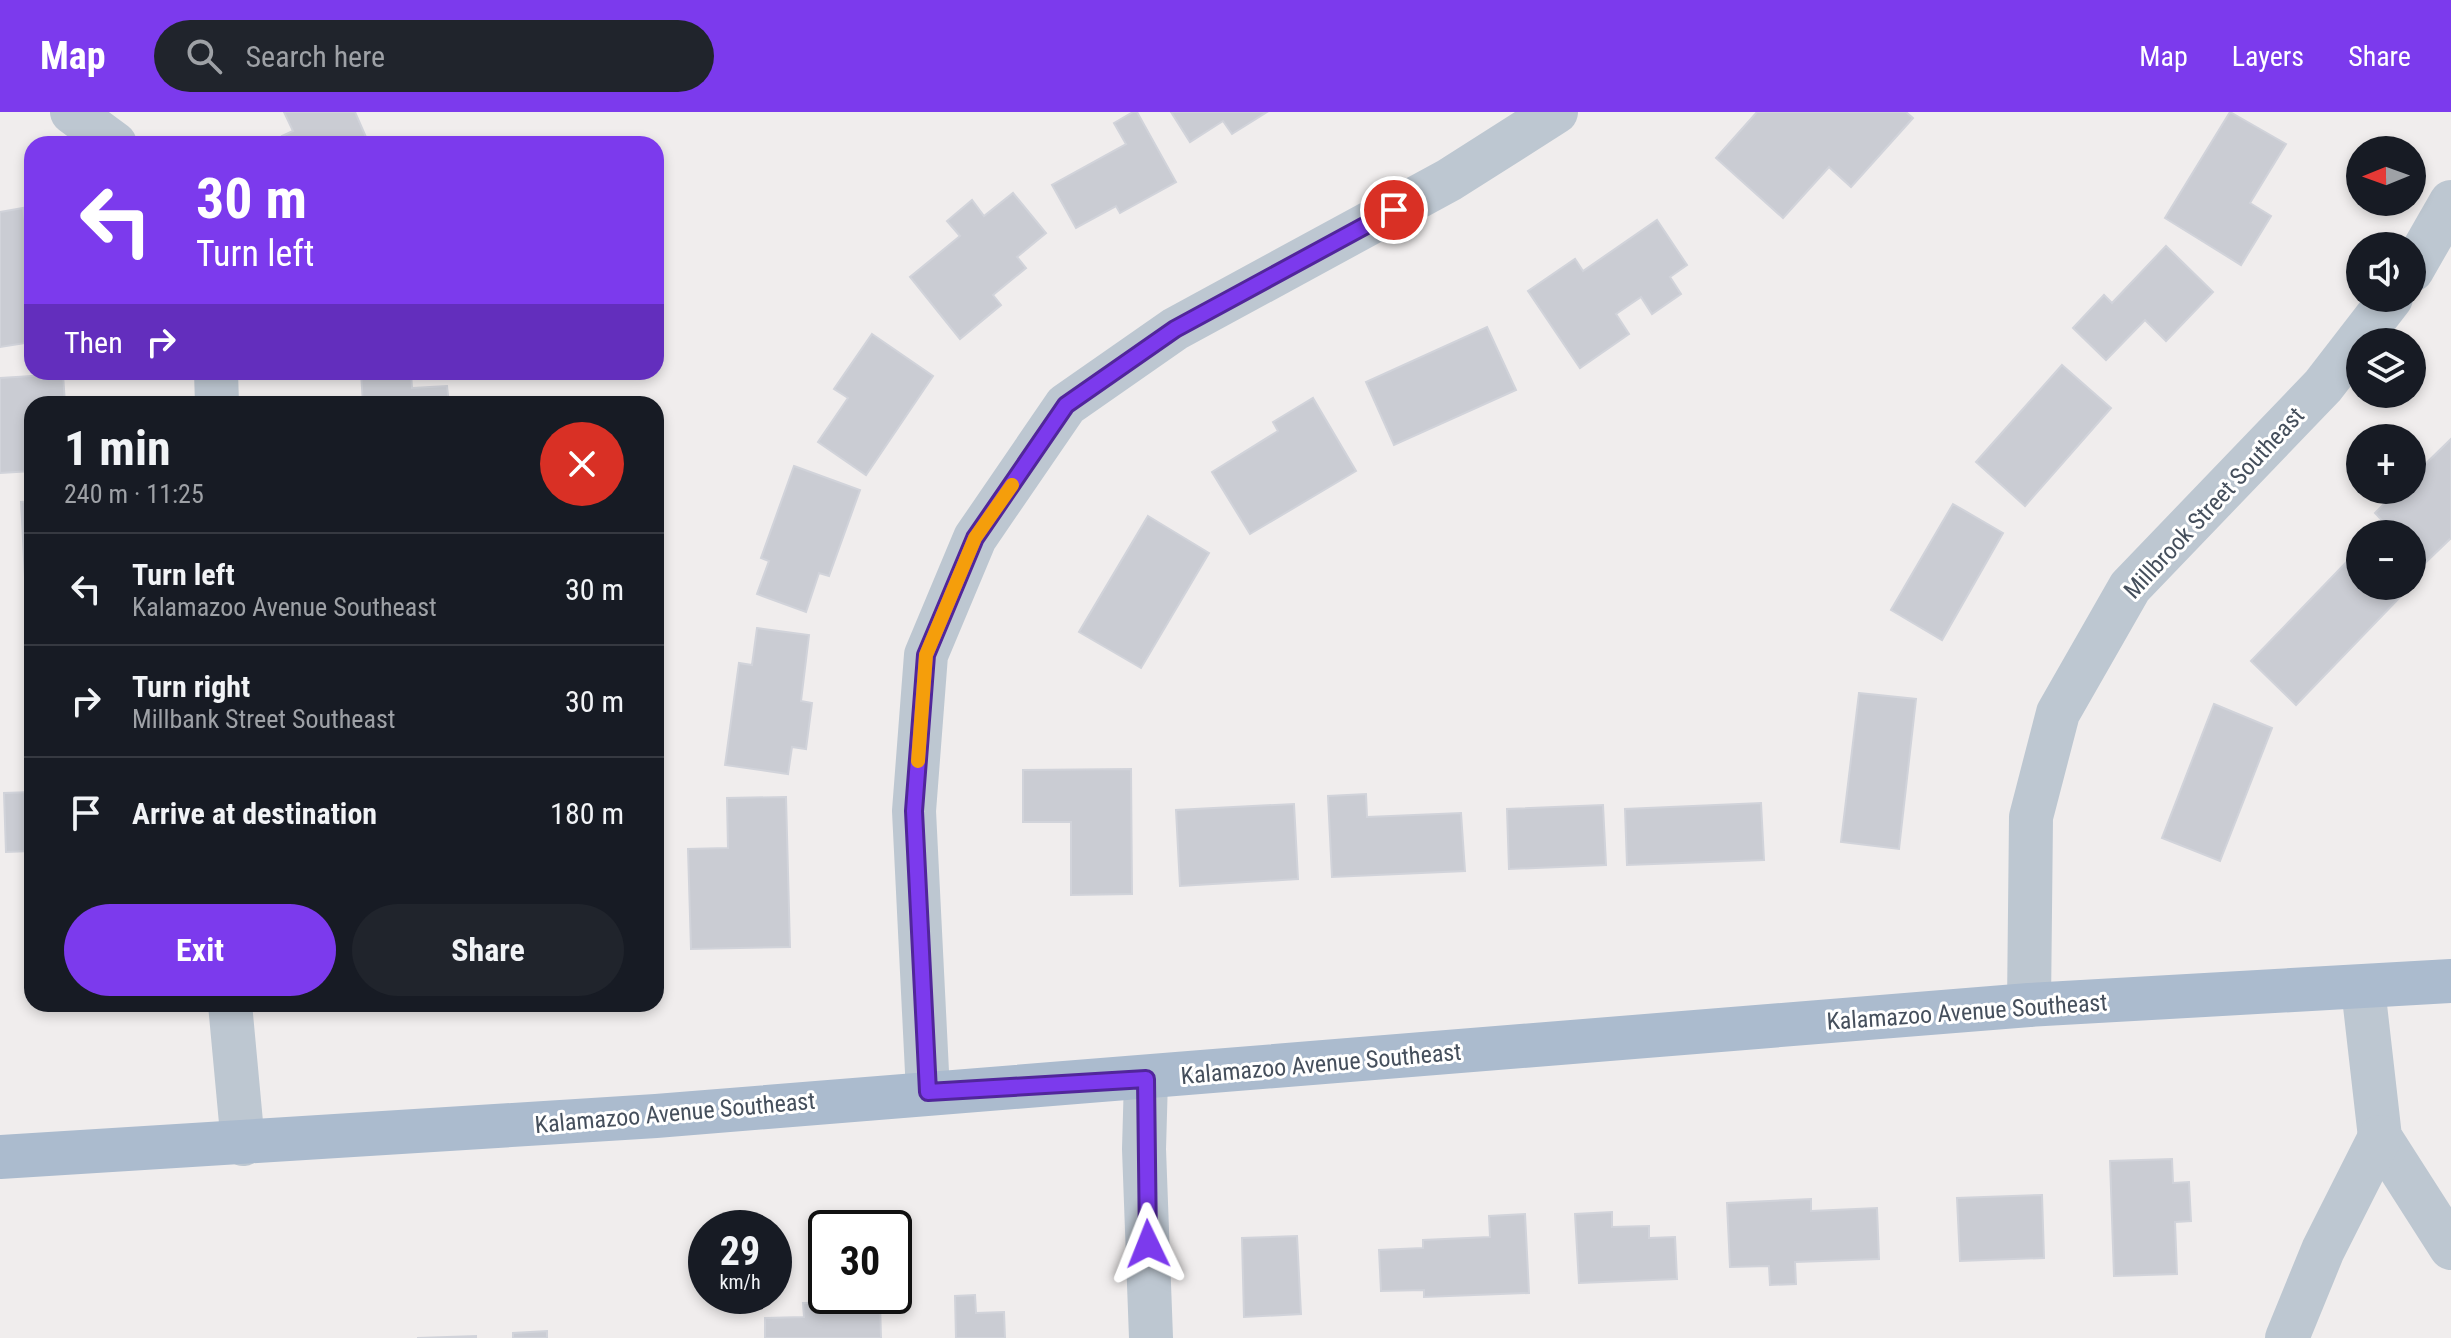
<!DOCTYPE html>
<meta charset="utf-8">
<style>
:root{--surface:#171b24;--page:#20242c;--text:#f1f3f6;--muted:#9ea1a6;--line:#363941;--accent:#7c3aed}
body{margin:0;font-family:"Roboto Condensed",sans-serif;background:var(--page);color:var(--text);height:100vh;display:flex;flex-direction:column;font-size:30px;white-space:nowrap}
*{box-sizing:border-box;margin:0}
p{font-size:26px;color:var(--muted)}
.icon{flex:none;width:44px;height:44px;fill:none;stroke:currentColor;stroke-width:2;stroke-linecap:round;stroke-linejoin:round}
.map{position:relative;flex:1;overflow:hidden}
.panel{position:absolute;left:24px;top:284px;width:640px;height:616px;display:flex;flex-direction:column;background:var(--surface);border-radius:24px;box-shadow:0 4px 12px #0003}
.panel>*{flex:none}
.banner{position:absolute;left:24px;top:24px;width:640px;height:244px;border-radius:24px;box-shadow:0 4px 12px #0003;background:#7c3aed;color:#fff;overflow:hidden}
.needle{width:52px;rotate:269deg}
.buttons{position:absolute;left:2346px;top:24px;display:grid;gap:16px}
.buttons a{display:grid;place-items:center;width:80px;height:80px;border-radius:50%;background:var(--surface);box-shadow:0 4px 12px #0003;font-size:40px}
.speed{position:absolute;left:688px;top:1098px;display:flex;gap:16px;font-size:40px;font-weight:700;text-align:center}
.speed>*{display:grid;place-content:center;width:104px;height:104px;border-radius:50%;background:var(--surface);box-shadow:0 4px 12px #0003;line-height:1}
.speed small{font-size:20px;font-weight:400}
.speed .limit{border:4px solid #111;border-radius:12px;background:#fff;color:#111}
.pin{position:absolute;display:grid;place-items:center;width:68px;height:68px;color:#fff;margin:-34px;border:4px solid #fff;border-radius:50%;box-shadow:0 2px 8px #0007}
.me{position:absolute;width:88px;margin:-44px;rotate:358deg;stroke-linejoin:round;filter:drop-shadow(0 0 6px #0008)}
.turn{display:flex;align-items:center;gap:28px;height:168px;padding:0 40px;font-size:36px}
.turn .icon{width:104px;height:104px;stroke-width:2.5}
.turn b{display:block;font-size:56px;line-height:68px}
.then{display:flex;align-items:center;height:76px;padding:0 40px;background:#0003;gap:16px;font-size:30px}
.round{display:grid;place-items:center;flex:none;width:84px;height:84px;border-radius:42px;background:var(--page)}
.summary{display:flex;align-items:center;justify-content:space-between;height:136px;padding:0 40px}
h1{font-size:48px;font-weight:700;line-height:60px}
.primary-button{display:flex;gap:16px;margin-top:auto;padding:16px 40px}
.primary-button a{flex:1;height:92px;border-radius:48px;background:var(--accent);color:#fff;font-size:32px;font-weight:700;line-height:92px;text-align:center}
.primary-button a+a{background:var(--page);color:var(--text)}
ul{padding:0;list-style:none}
li{display:flex;align-items:center;gap:24px;height:112px;padding:0 40px;border-top:2px solid var(--line)}
li div{flex:1}
li b{display:block;font-size:30px}
li em{font-style:normal}
header{display:flex;align-items:center;gap:48px;box-sizing:border-box;height:112px;padding:0 40px;background:var(--accent);color:#fff}
header strong{font-size:38px}
nav{display:flex;gap:44px;margin-inline-start:auto;font-size:28px}
.search{width:560px;height:72px;background:var(--page);display:flex;align-items:center;gap:20px;box-sizing:border-box;padding:0 28px;border-radius:44px;color:var(--muted);font-size:30px}
.map>svg:first-child{display:block}
.building{fill:#caccd3;stroke:#d1d3da;stroke-width:2}
.lines{fill:none;stroke-linecap:round;stroke-linejoin:round}
.minor{stroke:#bdc7d1;stroke-width:44}
.major{stroke:#abbbce;stroke-width:44}
.route-casing{stroke:#51269a;stroke-width:20}
.route{stroke:#7c3aed;stroke-width:14}
.slow{stroke:#f59e0b;stroke-width:14}
.labels{text-anchor:middle;dominant-baseline:central;stroke-width:6;stroke-linejoin:round;paint-order:stroke}
.street-label{font-size:24px;fill:#454f5c;stroke:#fff}
</style>
<header>
<strong>Map</strong>
<div class="search"><svg class="icon" aria-label="search" viewBox="0 0 24 24"><circle cx="10" cy="10" r="6"/><path d="M15 15l6 6"/></svg>Search here</div>
<nav><a>Map</a><a>Layers</a><a>Share</a></nav>
</header>
<div class="map">
<svg width="2451" height="1226" viewBox="0 0 2451 1226">
<rect width="100%" height="100%" fill="#f0eded"/>
<g class="building">
<path d="M284,0H355L369,32H286L282,24L293,19Z"/>
<path d="M1133,0H1137L1176,70L1120,101L1116,94L1076,116L1052,73L1126,32L1114,11Z"/>
<path d="M1171,0H1267L1232,22L1223,9L1190,30Z"/>
<path d="M1757,0H1906L1913,6L1851,75L1829,55L1783,106L1716,46Z"/>
<path d="M2230,0L2286,32L2250,91L2271,104L2241,153L2165,106Z"/>
<path d="M1013,81L1046,121L1017,145L1026,156L993,183L1001,193L960,227L910,165L960,124L947,109L972,88L984,104Z"/>
<path d="M23,96L32,153V230L0,235V100Z"/>
<path d="M1657,108L1687,153L1670,165L1681,182L1652,202L1641,185L1616,202L1629,222L1580,256L1528,179L1575,147L1583,159Z"/>
<path d="M2166,134L2213,180L2166,229L2145,208L2106,248L2073,216L2104,183L2112,191Z"/>
<path d="M1487,215L1516,278L1394,333L1366,270Z"/>
<path d="M872,222L933,264L866,363L818,330L848,286L834,277Z"/>
<path d="M2062,253L2111,296L2025,394L1976,350Z"/>
<path d="M361,260H411L412,276L447,274L449,292H363Z"/>
<path d="M63,262L65,292H32V359L0,361V266Z"/>
<path d="M1313,286L1356,359L1250,422L1212,360L1278,319L1273,310Z"/>
<path d="M2451,327V426L2424,452L2412,440V422H2395L2375,401L2398,378H2412V365Z"/>
<path d="M794,354L860,378L829,464L819,461L806,500L757,482L769,449L761,446Z"/>
<path d="M32,389V520L28,521L21,390Z"/>
<path d="M1953,392L2003,421L1942,528L1891,498Z"/>
<path d="M1148,404L1209,441L1141,556L1079,520Z"/>
<path d="M2360,436V474H2400L2405,480L2296,593L2251,549Z"/>
<path d="M757,516L809,523L801,589L812,591L806,637L792,635L788,662L725,653L739,551L752,553Z"/>
<path d="M1859,581L1916,587L1899,737L1841,730Z"/>
<path d="M2214,592L2272,616L2220,749L2162,726Z"/>
<path d="M1131,657L1132,782L1071,783V710H1023V658Z"/>
<path d="M32,680V739L6,740L4,681Z"/>
<path d="M1366,682L1367,705L1461,701L1465,759L1332,765L1328,684Z"/>
<path d="M786,685L790,835L691,837L688,737L728,736L727,686Z"/>
<path d="M1761,691L1764,748L1627,753L1625,697Z"/>
<path d="M1294,692L1298,767L1180,774L1176,698Z"/>
<path d="M1603,693L1606,753L1509,757L1507,697Z"/>
<path d="M2172,1047L2173,1071L2189,1070L2191,1109L2175,1110L2177,1162L2114,1164L2110,1049Z"/>
<path d="M2042,1083L2044,1146L1960,1149L1957,1086Z"/>
<path d="M1811,1087V1099L1877,1096L1879,1147L1795,1150L1796,1172L1770,1173L1769,1154L1730,1155L1727,1091Z"/>
<path d="M1612,1100V1115L1649,1114V1126L1675,1125L1677,1167L1579,1171L1575,1102Z"/>
<path d="M1525,1102L1529,1181L1424,1185V1178L1381,1179L1379,1138L1423,1136V1128L1490,1125L1489,1104Z"/>
<path d="M1297,1124L1301,1202L1244,1205L1242,1126Z"/>
<path d="M975,1183L976,1201L1004,1200L1005,1226H956L955,1184Z"/>
<path d="M880,1190L881,1226H765V1206L804,1205L803,1191Z"/>
<path d="M547,1219V1226H513V1221Z"/>
<path d="M476,1224V1226H417Z"/>
</g>
<g class="lines">
<g class="minor">
<path d="M72,0L115,32"/>
<path d="M2412,158L2451,90"/>
<path d="M216,260L217,292"/>
<path d="M2363,876L2380,1025L2451,1136"/>
<path d="M230,892L243,1032"/>
<path d="M2029,893L2031,705L2058,601L2130,475L2323,274L2391,186"/>
<path d="M1146,967L1144,1037L1151,1226"/>
<path d="M928,980L914,699L926,543L975,426L1066,293L1175,217L1449,68L1556,0"/>
<path d="M2287,1226L2323,1138L2380,1025"/>
</g>
<path class="major" d="M0,1045L656,1004L2029,893L2451,869"/>
</g>
<g class="lines">
<defs>
<path id="route" d="M1148,1132L1146,967L928,980L914,699L926,543L975,426L1066,293L1175,217L1394,98"/>
</defs>
<use href="#route" class="route-casing"/>
<use href="#route" class="route"/>
<path class="slow" d="M918,649L926,543L975,426L1012,373"/>
</g>
<g class="labels">
<g class="street-label">
<text transform="translate(2214 391) rotate(-47)">Millbrook Street Southeast</text>
<text transform="translate(1967 900) rotate(-4)">Kalamazoo Avenue Southeast</text>
<text transform="translate(1321 952) rotate(-5)">Kalamazoo Avenue Southeast</text>
<text transform="translate(675 1001) rotate(-5)">Kalamazoo Avenue Southeast</text>
</g>
</g>
</svg>
<div class="buttons">
<a><svg class="needle" viewBox="-14 -14 28 28"><path d="M0-13l5 13h-10z" fill="#e53935"/><path d="M0 13l5-13h-10z" fill="#9ea1a6"/></svg></a>
<a><svg class="icon" aria-label="sound" viewBox="0 0 24 24"><path d="M4 9h4l5-4v14l-5-4H4zM17 9q2 3 0 6"/></svg></a>
<a><svg class="icon" aria-label="layers" viewBox="0 0 24 24"><path d="M12 4l9 5-9 5-9-5zM3 14l9 5 9-5"/></svg></a>
<a>+</a>
<a>−</a>
</div>
<div class="speed"><div>29<small>km/h</small></div><div class="limit">30</div></div>
<div class="pin" style="left:1394px;top:98px;background:#d93025"><svg class="icon" aria-label="arrive" viewBox="0 0 24 24"><path d="M6 21V4h12l-3 4 3 4H6"/></svg></div>
<svg class="me" style="left:1148px;top:1132px" viewBox="-20 -20 40 40"><path d="M0-17L14 15 0 8-14 15z" fill="#7c3aed" stroke="#fff" stroke-width="4"/></svg>
<div class="banner">
<div class="turn"><svg class="icon" aria-label="left" viewBox="0 0 24 24"><path d="M17 20v-9H6M10 6l-5 5 5 5"/></svg><div><b>30 m</b>Turn left</div></div>
<div class="then">Then<svg class="icon" aria-label="right" viewBox="0 0 24 24"><path d="M7 20v-9h11M14 6l5 5-5 5"/></svg></div>
</div>
<section class="panel">
<div class="summary"><div><h1>1 min</h1><p>240 m · 11:25</p></div><a class="round" style="background:#d93025;color:#fff"><svg class="icon" aria-label="close" viewBox="0 0 24 24"><path d="M6 6l12 12M18 6L6 18"/></svg></a></div>
<ul>
<li><svg class="icon" aria-label="left" viewBox="0 0 24 24"><path d="M17 20v-9H6M10 6l-5 5 5 5"/></svg><div><b>Turn left</b><p>Kalamazoo Avenue Southeast</p></div><em>30 m</em></li>
<li><svg class="icon" aria-label="right" viewBox="0 0 24 24"><path d="M7 20v-9h11M14 6l5 5-5 5"/></svg><div><b>Turn right</b><p>Millbank Street Southeast</p></div><em>30 m</em></li>
<li><svg class="icon" aria-label="arrive" viewBox="0 0 24 24"><path d="M6 21V4h12l-3 4 3 4H6"/></svg><div><b>Arrive at destination</b></div><em>180 m</em></li>
</ul>
<div class="primary-button"><a>Exit</a><a>Share</a></div>
</section>
</div>
